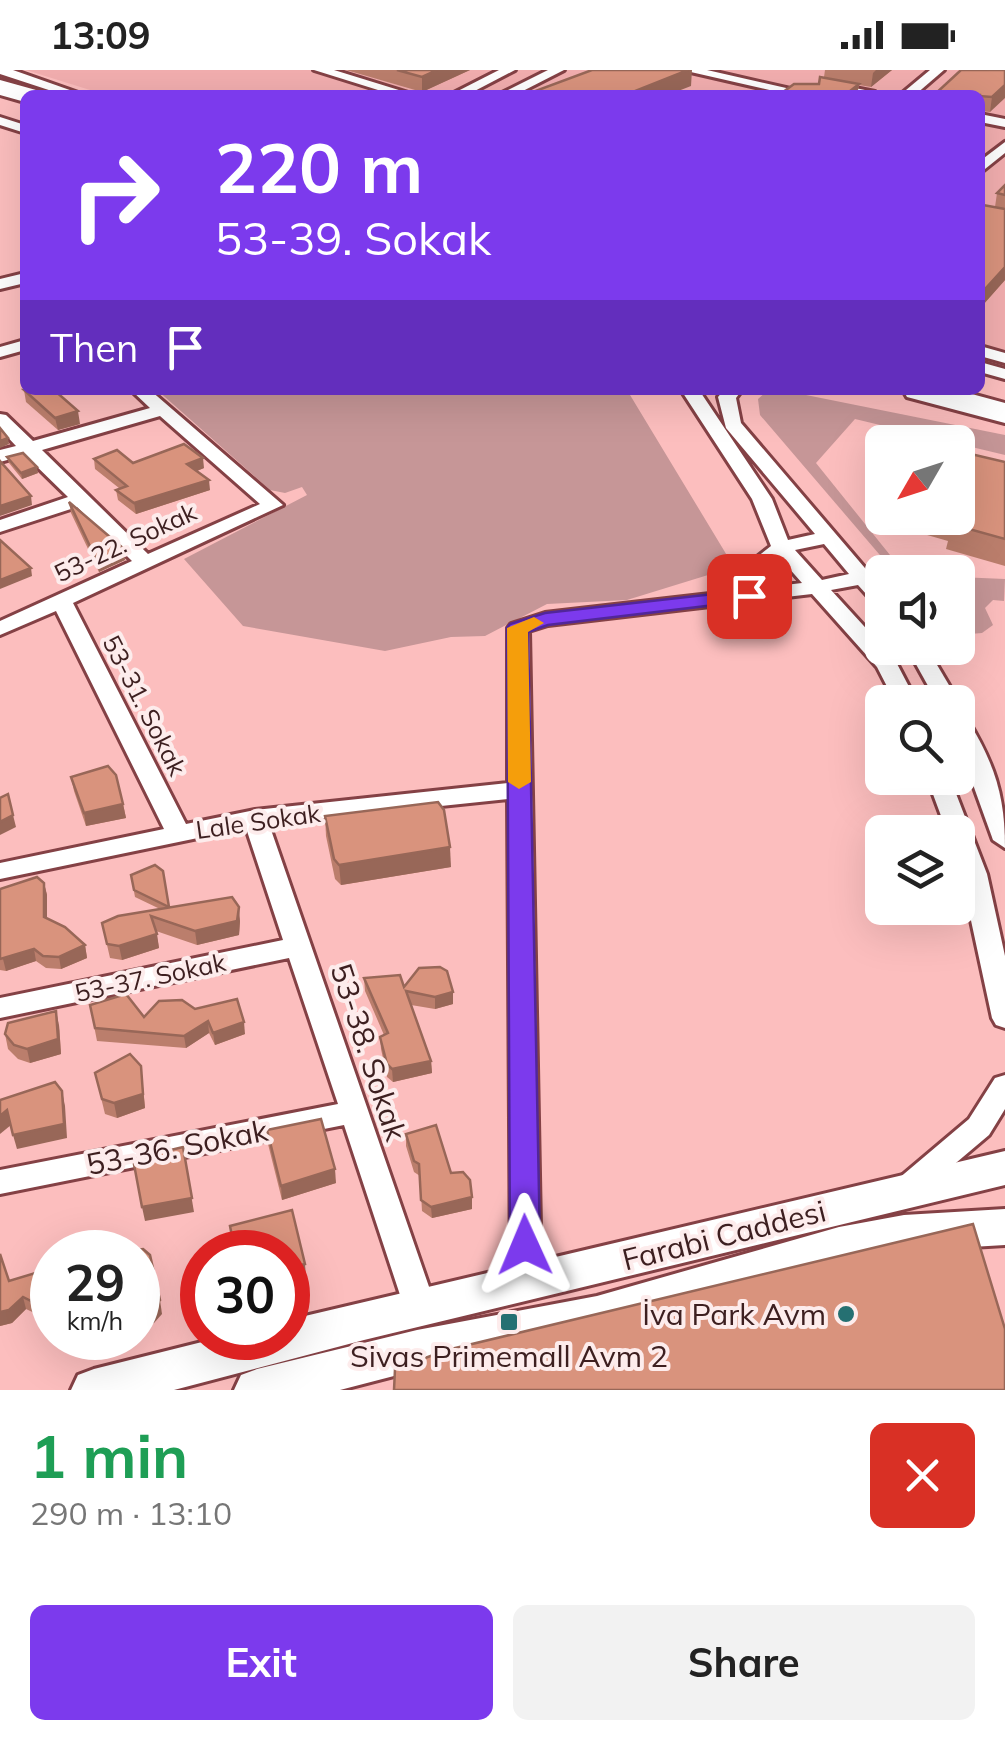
<!DOCTYPE html>
<meta charset="utf-8">
<style>
:root{--surface:#fff;--page:#f2f2f2;--text:#222;--muted:#767676;--accent:#7c3aed}
body{margin:0;font-family:Mulish,sans-serif;background:var(--page);color:var(--text);height:100vh;display:flex;flex-direction:column;font-size:38px;white-space:nowrap}
*{box-sizing:border-box;margin:0}
p{font-size:32px;color:var(--muted)}
.icon{flex:none;width:55px;height:55px;fill:none;stroke:currentColor;stroke-width:2;stroke-linecap:round;stroke-linejoin:round}
.map{position:relative;height:1320px;overflow:hidden}
.sheet{display:flex;flex-direction:column;background:var(--surface);flex:1}
.sheet>*{flex:none}
.banner{position:absolute;left:20px;top:20px;width:965px;height:305px;border-radius:15px;box-shadow:0 10px 40px #0002;background:#7c3aed;color:#fff;overflow:hidden}
.needle{width:65px;rotate:231deg}
.controls{position:absolute;left:865px;top:355px;display:grid;gap:20px}
.controls a{display:grid;place-items:center;width:110px;height:110px;border-radius:15px;background:var(--surface);box-shadow:0 10px 40px #0002;font-size:50px}
.speed{position:absolute;left:30px;top:1160px;display:flex;gap:20px;font-size:50px;font-weight:700;text-align:center}
.speed>*{display:grid;place-content:center;width:130px;height:130px;border-radius:50%;background:var(--surface);box-shadow:0 10px 40px #0002;line-height:1}
.speed small{font-size:25px;font-weight:400}
.speed .limit{border:15px solid #d22;background:#fff;color:#111}
.pin{position:absolute;display:grid;place-items:center;width:85px;height:85px;color:#fff;margin:-42px;border-radius:20px;box-shadow:0 5px 15px #0006}
.me{position:absolute;width:110px;margin:-55px;rotate:359deg;stroke-linejoin:round;filter:drop-shadow(0 0 8px #0008)}
.turn{display:flex;align-items:center;gap:35px;height:210px;padding:0 30px;font-size:45px}
.turn .icon{width:130px;height:130px;stroke-width:2.5}
.turn b{display:block;font-size:70px;line-height:85px}
.then{display:flex;align-items:center;height:95px;padding:0 30px;background:#0003;gap:20px;font-size:38px}
.round{display:grid;place-items:center;flex:none;width:105px;height:105px;border-radius:15px;background:var(--page)}
.head{display:flex;align-items:center;justify-content:space-between;height:170px;padding:0 30px}
h1{font-size:60px;font-weight:700;line-height:75px;color:#1e9e55}
.cta{display:flex;gap:20px;margin-top:auto;padding:20px 30px}
.cta a{flex:1;height:115px;border-radius:15px;background:var(--accent);color:#fff;font-size:40px;font-weight:700;line-height:115px;text-align:center}
.cta a+a{background:var(--page);color:var(--text)}
.status{display:flex;justify-content:space-between;align-items:center;height:70px;padding:0 50px;background:var(--surface);direction:ltr}
.status svg{height:28px;fill:currentColor}
.map>svg:first-child{display:block}
.built{fill:#f2aeaf}
.green{fill:#c69697}
.lines{fill:none;stroke-linecap:round;stroke-linejoin:round}
.street-casing{stroke:#844145;stroke-width:6}
.secondary-casing{stroke:#844145;stroke-width:6}
.highway-casing{stroke:#844145;stroke-width:6}
.street{fill:#fff;fill-rule:evenodd}
.secondary{fill:#fff;fill-rule:evenodd}
.highway{fill:#fff;fill-rule:evenodd}
.wall{fill:#bb7e6c}
.shaded-wall{fill:#986758}
.building{fill:#d9937d;stroke:#986758;stroke-width:2.5}
.route{fill:#7c3aed;stroke:#51269a;stroke-width:2.5}
.slow{fill:#f59e0b}
.poi-dot{fill:#257072;stroke:#fdecec;stroke-width:4}
.labels{text-anchor:middle;dominant-baseline:central;stroke-width:8;stroke-linejoin:round;paint-order:stroke}
.street-label{font-size:25px;fill:#3d1f20;stroke:#fdecec}
.near-street-label{font-size:30px;fill:#3d1f20;stroke:#fdecec}
.near-poi-label{font-size:30px;fill:#3d1f20;stroke:#fdecec;text-anchor:end}
</style>
<div class="status"><b>13:09</b><svg viewBox="0 0 49 12"><path d="M0 12V9h3v3zM5 12V6h3v6zM10 12V3h3v9zM15 12V0h3v12zM26 1h20v11H26zM47 4h2v5h-2z"/></svg></div>
<div class="map">
<svg width="1005" height="1320" viewBox="0 0 1005 1320">
<rect width="100%" height="100%" fill="#fcbebe"/>
<path class="built" d="M26,0H1005V295L980,288V25H106Z"/>
<g class="green">
<path d="M157,320H627L734,497L627,530L547,534L485,566L451,567L385,581L243,556L184,489L307,425L302,417L285,423L270,420Z"/>
<path d="M765,323L806,325L1005,365V385L855,349L816,393L894,490L885,491L760,345L758,329Z"/>
<path d="M958,507L1005,509L1004,531L993,530L985,538L993,555L982,563L958,565Z"/>
</g>
<g class="lines">
<defs>
<g id="street">
<path d="M0,0H13L84,25H64L0,4Z"/>
<path d="M314,0H334L415,25H394Z"/>
<path d="M499,0H515L467,25H450Z"/>
<path d="M548,0H564L515,25H498Z"/>
<path d="M682,0H707L817,25H791Z"/>
<path d="M930,0H944L915,25H900Z"/>
<path d="M830,13L875,22L877,25L825,20L824,17Z"/>
<path d="M980,44L1005,49V57L980,52Z"/>
<path d="M0,47L25,55V63L0,55Z"/>
<path d="M1005,72V83L980,103V91Z"/>
<path d="M25,203V213L0,219V209Z"/>
<path d="M25,270V280L0,287V277Z"/>
<path d="M980,276L1005,283V293L980,286Z"/>
<path d="M980,292L1005,299V309L980,302Z"/>
<path d="M131,320H150L283,435L73,533L186,754L255,740L508,713V558L511,554L545,543L710,524L771,476L752,429L681,320H699L772,429L788,470L815,464L726,358L718,327L724,320H742L736,328L741,353L882,518V536L875,534L858,515L831,520L895,590L917,632H895L877,597L812,524L548,555L529,561L541,1213L537,1222L526,1226L515,1222L511,1213L508,729L269,754L436,1237L431,1247L420,1251L409,1247L404,1237L344,1055L0,1124V1100L338,1034L289,888L0,948V928L283,870L246,758L0,809V793L164,759L56,541L0,565V551L132,491L77,437L0,462V450L68,427L25,385L0,392V380L16,376L0,359V344L6,345L33,371L150,338ZM160,346L260,434L148,484L42,380ZM824,474L849,504L822,510L795,480ZM780,488L802,513L742,520Z"/>
<path d="M907,578H927L959,632L958,634L937,632Z"/>
<path d="M958,645L966,647C994,693 1005,724 1005,778L993,770L958,673Z"/>
<path d="M927,708H950L987,804L1005,886V958L996,955L992,948L958,790V762H947Z"/>
<path d="M1005,1005V1039L989,1065L918,1125L908,1129L898,1125L893,1117L898,1109L969,1049L995,1008Z"/>
</g>
<g id="secondary">
<path d="M1005,1081V1115L364,1270L174,1320H71L78,1305L94,1299L218,1268H288V1250Z"/>
<path d="M1005,1139V1175L904,1181L839,1193L597,1266L417,1300L340,1320H234L241,1305L257,1299L417,1260L597,1226L839,1157L904,1145Z"/>
</g>
<g id="highway">
<path d="M0,10L36,20L39,25H25V32L0,25Z"/>
<path d="M903,320H957L1005,333V353L907,327Z"/>
</g>
</defs>
<use href="#street" class="street-casing"/>
<use href="#secondary" class="secondary-casing"/>
<use href="#highway" class="highway-casing"/>
<use href="#street" class="street"/>
<use href="#secondary" class="secondary"/>
<use href="#highway" class="highway"/>
</g>
<g class="wall">
<path d="M346,0H470L422,22Z"/>
<path d="M825,0H892L871,17L859,15L857,25H779L819,14L824,7Z"/>
<path d="M1005,0L990,42L980,41V25Z"/>
<path d="M1005,115V210L982,236L980,235V138L995,137L997,123Z"/>
<path d="M24,320L80,354L58,360L26,332Z"/>
<path d="M7,387L38,403L22,409L9,393Z"/>
<path d="M94,389L204,398L197,401L210,420L136,444L118,430L116,420L119,418L95,399Z"/>
<path d="M1005,392V496L946,479L948,471L868,448L871,423L882,409V448H958Z"/>
<path d="M69,432L125,490L99,502L71,443Z"/>
<path d="M71,707L123,734L126,748L86,756L74,721Z"/>
<path d="M325,746L451,797L341,815L335,809L326,766Z"/>
<path d="M131,805L169,838L240,851L239,865L197,875L156,861L159,878L122,890L110,888L102,853L160,839L135,827Z"/>
<path d="M44,813L47,825V848L85,875L87,888L61,899L46,898L36,891L6,901L0,900V819Z"/>
<path d="M364,908L404,917L453,922V934L435,939L411,935L431,991L432,1003L393,1012L387,1007L381,979L380,967L384,965L365,921Z"/>
<path d="M90,935L144,947L195,939L245,964L215,975L209,963L186,978L97,971Z"/>
<path d="M59,955L61,984L30,993L18,989L8,979L5,964Z"/>
<path d="M141,996L145,1038L117,1048L105,1044L95,1003Z"/>
<path d="M267,1060L336,1113L282,1130L268,1074Z"/>
<path d="M406,1064L451,1103L472,1139L432,1148L422,1141L420,1106L414,1102L406,1076Z"/>
<path d="M0,1184L9,1211L52,1200V1243L45,1248L26,1239L12,1253L0,1256Z"/>
</g>
<g class="shaded-wall">
<path d="M437,0H470L422,22V7Z"/>
<path d="M688,0H692L691,16L668,25H630V23Z"/>
<path d="M876,0H892L871,17L873,3Z"/>
<path d="M859,14L857,25H845Z"/>
<path d="M1005,15V28L990,42L992,27Z"/>
<path d="M1005,197V210L982,236L985,219Z"/>
<path d="M78,341L80,354L58,360L55,348Z"/>
<path d="M8,368L9,374L0,378V371Z"/>
<path d="M203,388L204,398L189,404L187,394Z"/>
<path d="M37,397L38,403L22,409L21,403Z"/>
<path d="M209,410L210,420L136,444L134,433Z"/>
<path d="M31,426L32,435L0,446V436Z"/>
<path d="M124,479L125,490L99,502L97,491Z"/>
<path d="M31,498L32,506L0,519V510Z"/>
<path d="M123,734L126,748L86,756L84,743Z"/>
<path d="M13,745L16,757L0,765V752Z"/>
<path d="M450,777L451,797L341,815L339,795Z"/>
<path d="M44,813L47,825V859L44,847Z"/>
<path d="M239,837L240,851L239,865L197,875L195,861Z"/>
<path d="M157,864L159,878L122,890L119,876Z"/>
<path d="M85,875L87,888L61,899L59,887Z"/>
<path d="M34,879L36,891L6,901L3,889Z"/>
<path d="M453,922V934L435,939V927Z"/>
<path d="M56,941L59,955L61,984L30,993L27,979Z"/>
<path d="M208,951L209,963L186,978L184,966Z"/>
<path d="M244,952L245,964L215,975L213,963Z"/>
<path d="M431,991L432,1003L393,1012L392,999Z"/>
<path d="M141,996L145,1038L117,1048L114,1033Z"/>
<path d="M62,1021L65,1036L67,1068L17,1079L13,1065Z"/>
<path d="M7,1040L11,1055L0,1064V1046Z"/>
<path d="M183,1077L194,1142L145,1151L142,1137Z"/>
<path d="M335,1099L336,1113L282,1130L281,1116Z"/>
<path d="M472,1127V1139L432,1148L431,1137Z"/>
<path d="M305,1194L306,1208L288,1213V1198Z"/>
<path d="M23,1227L26,1239L12,1253L0,1256V1242Z"/>
<path d="M52,1229V1243L45,1248L41,1236Z"/>
<path d="M160,1230L162,1244L154,1253L138,1258V1243Z"/>
</g>
<g class="building">
<path d="M397,0H437L422,7Z"/>
<path d="M592,0H688L630,23L641,25H535L530,23Z"/>
<path d="M961,0H1005V15L992,27L980,26V28V25H934Z"/>
<path d="M820,7L859,14L845,25H779L794,14H819Z"/>
<path d="M1005,115V125L997,123Z"/>
<path d="M983,135L1005,139V197L985,219L980,218V138Z"/>
<path d="M24,320H54L78,341L55,348Z"/>
<path d="M0,358L8,368L0,371Z"/>
<path d="M184,374L203,388L187,394L209,410L134,433L116,420L127,416L94,389L117,380L133,393Z"/>
<path d="M958,381L1005,392V469L951,454L955,448H958Z"/>
<path d="M23,383L37,397L21,403L7,387Z"/>
<path d="M0,391L31,426L0,436Z"/>
<path d="M882,409V427L871,423Z"/>
<path d="M69,432L124,479L97,491Z"/>
<path d="M0,470L31,498L0,510Z"/>
<path d="M108,696L116,705L123,734L84,743L71,707Z"/>
<path d="M8,724L13,745L0,752V728Z"/>
<path d="M438,732L444,740L450,777L339,795L334,789L325,746Z"/>
<path d="M155,795L163,801L169,837L134,820L131,805Z"/>
<path d="M37,807L44,813V847L65,857L85,875L59,887L43,886L34,879L0,889V819Z"/>
<path d="M232,827L239,837L237,851L195,861L151,846L157,864L119,876L107,874L102,853L118,846Z"/>
<path d="M440,897L447,901L453,922L435,927L406,921L431,991L392,999L387,994L380,967L388,963L364,908L400,905L404,917L419,898Z"/>
<path d="M126,924L144,947L159,931L182,930L195,939L237,929L244,952L213,963L208,951L184,966L95,958L90,935Z"/>
<path d="M56,941L58,969L27,979L14,975L5,964L8,953Z"/>
<path d="M130,984L141,996L143,1024L114,1033L102,1029L95,1003Z"/>
<path d="M55,1012L62,1021L64,1054L13,1065L7,1040L0,1046V1030Z"/>
<path d="M321,1049L335,1099L281,1116L267,1060Z"/>
<path d="M436,1055L451,1103L463,1102L470,1110L472,1127L431,1137L421,1130L419,1094L414,1091L406,1064Z"/>
<path d="M183,1077L192,1128L142,1137L133,1089Z"/>
<path d="M292,1140L305,1194L288,1198V1182H235L230,1156Z"/>
<path d="M973,1154L1005,1259V1320H394L395,1299L447,1280Z"/>
<path d="M143,1179L150,1185L160,1230L152,1238L138,1243V1182H123Z"/>
<path d="M0,1184L9,1211L52,1198L48,1202L52,1210V1229L41,1236L23,1227L9,1240L0,1242Z"/>
</g>
<path class="route" d="M749,520L759,526L756,530L548,555L528,562L540,1175L536,1184L525,1188L514,1184L510,1175L507,558L510,554L545,543Z"/>
<path class="slow" d="M534,547L544,553L528,562L531,712L519,719L508,712L507,558Z"/>
<g class="poi-dot">
<circle cx="846" cy="1244" r="10"/>
<rect x="499" y="1242" width="20" height="20" rx="5"/>
</g>
<g class="labels">
<g class="street-label">
<text transform="translate(125 472) rotate(-25)">53-22. Sokak</text>
<text transform="translate(145 635) rotate(63)">53-31. Sokak</text>
<text transform="translate(258 751) rotate(-8)">Lale Sokak</text>
<text transform="translate(150 907) rotate(-12)">53-37. Sokak</text>
</g>
<g class="near-street-label">
<text transform="translate(369 982) rotate(72)">53-38. Sokak</text>
<text transform="translate(177 1077) rotate(-11)">53-36. Sokak</text>
<text transform="translate(724 1165) rotate(-14)">Farabi Caddesi</text>
</g>
<g class="near-poi-label">
<text x="826" y="1244">İva Park Avm</text>
<text x="509" y="1286" text-anchor="middle">Sivas Primemall Avm 2</text>
</g>
</g>
</svg>
<div class="controls">
<a><svg class="needle" viewBox="-14 -14 28 28"><path d="M0-13l5 13h-10z" fill="#e53935"/><path d="M0 13l5-13h-10z" fill="#767676"/></svg></a>
<a><svg class="icon" aria-label="sound" viewBox="0 0 24 24"><path d="M4 9h4l5-4v14l-5-4H4zM17 9q2 3 0 6"/></svg></a>
<a><svg class="icon" aria-label="search" viewBox="0 0 24 24"><circle cx="10" cy="10" r="6"/><path d="M15 15l6 6"/></svg></a>
<a><svg class="icon" aria-label="layers" viewBox="0 0 24 24"><path d="M12 4l9 5-9 5-9-5zM3 14l9 5 9-5"/></svg></a>
</div>
<div class="speed"><div>29<small>km/h</small></div><div class="limit">30</div></div>
<div class="pin" style="left:749px;top:526px;background:#d93025"><svg class="icon" aria-label="arrive" viewBox="0 0 24 24"><path d="M6 21V4h12l-3 4 3 4H6"/></svg></div>
<svg class="me" style="left:525px;top:1175px" viewBox="-20 -20 40 40"><path d="M0-17L14 15 0 8-14 15z" fill="#7c3aed" stroke="#fff" stroke-width="4"/></svg>
<div class="banner">
<div class="turn"><svg class="icon" aria-label="right" viewBox="0 0 24 24"><path d="M7 20v-9h11M14 6l5 5-5 5"/></svg><div><b>220 m</b>53-39. Sokak</div></div>
<div class="then">Then<svg class="icon" aria-label="arrive" viewBox="0 0 24 24"><path d="M6 21V4h12l-3 4 3 4H6"/></svg></div>
</div>
</div>
<section class="sheet">
<div class="head"><div><h1>1 min</h1><p>290 m · 13:10</p></div><a class="round" style="background:#d93025;color:#fff"><svg class="icon" aria-label="close" viewBox="0 0 24 24"><path d="M6 6l12 12M18 6L6 18"/></svg></a></div>
<div class="cta"><a>Exit</a><a>Share</a></div>
</section>
